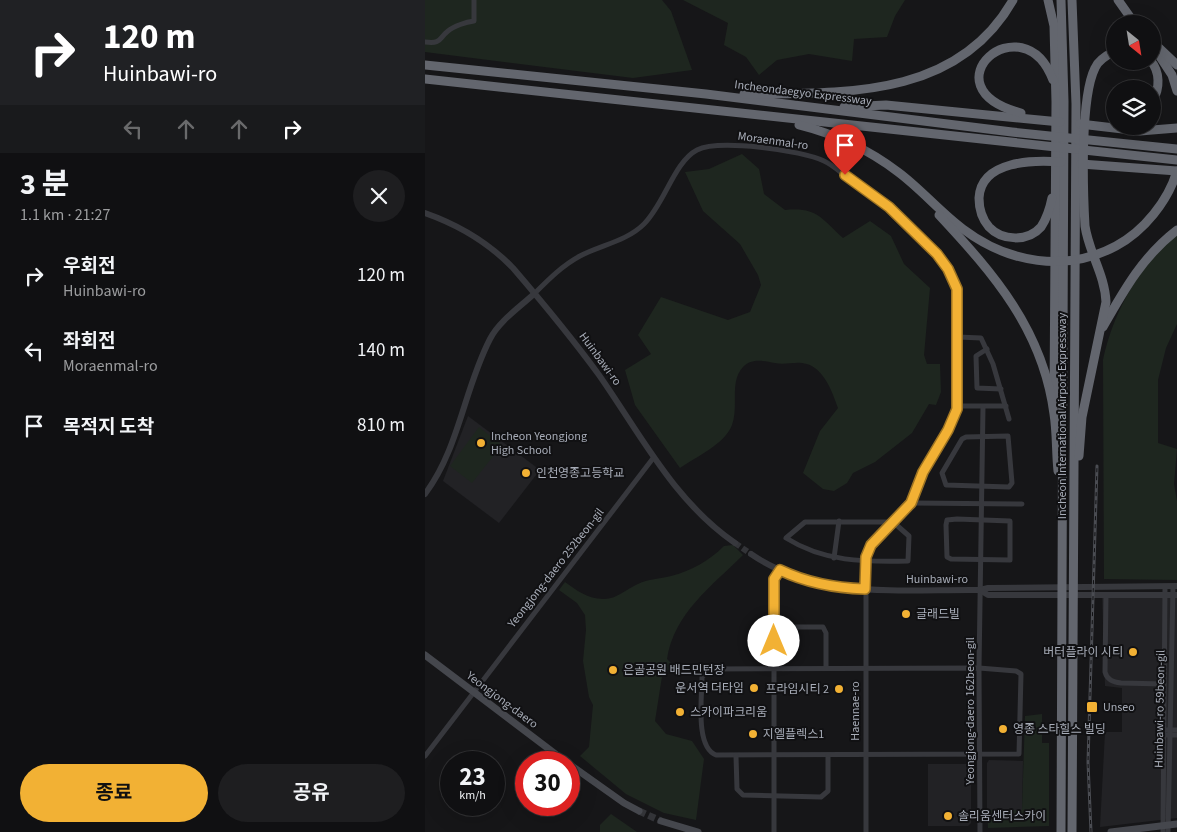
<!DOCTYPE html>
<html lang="ko">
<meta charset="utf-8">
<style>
:root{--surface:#101012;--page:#1e1e20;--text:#f1f3f6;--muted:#9c9d9f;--line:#303032;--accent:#f2b134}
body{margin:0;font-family:"Source Sans 3","Noto Sans KR",sans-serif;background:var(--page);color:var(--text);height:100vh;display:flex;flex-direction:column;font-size:19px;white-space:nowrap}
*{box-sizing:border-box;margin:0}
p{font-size:16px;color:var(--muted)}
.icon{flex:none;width:28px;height:28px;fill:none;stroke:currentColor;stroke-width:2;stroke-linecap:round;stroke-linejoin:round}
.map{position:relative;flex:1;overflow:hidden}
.panel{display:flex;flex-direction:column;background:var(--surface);width:425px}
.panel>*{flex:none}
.top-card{background:#202124;color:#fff;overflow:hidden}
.needle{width:32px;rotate:150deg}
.controls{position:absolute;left:681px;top:15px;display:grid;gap:10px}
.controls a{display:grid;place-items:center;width:55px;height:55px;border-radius:50%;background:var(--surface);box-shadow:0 5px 20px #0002,0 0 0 1px var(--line);font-size:25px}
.speed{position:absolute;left:15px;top:751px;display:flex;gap:10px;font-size:25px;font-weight:700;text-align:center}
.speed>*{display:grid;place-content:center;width:65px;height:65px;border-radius:50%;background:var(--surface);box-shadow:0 5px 20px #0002,0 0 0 1px var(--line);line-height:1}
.speed small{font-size:12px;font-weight:400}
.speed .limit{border:8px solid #d22;background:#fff;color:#111}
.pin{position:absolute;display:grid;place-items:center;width:42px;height:42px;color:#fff;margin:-51px -21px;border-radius:50% 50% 50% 0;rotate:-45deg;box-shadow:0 0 5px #0007}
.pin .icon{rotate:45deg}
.me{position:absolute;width:55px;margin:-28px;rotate:0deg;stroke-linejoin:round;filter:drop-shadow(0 0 4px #0008)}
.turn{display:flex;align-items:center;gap:18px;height:105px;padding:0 20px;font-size:22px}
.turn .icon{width:65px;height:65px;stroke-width:2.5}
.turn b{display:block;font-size:35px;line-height:42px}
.lanes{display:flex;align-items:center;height:48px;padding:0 20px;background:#0003;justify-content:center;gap:25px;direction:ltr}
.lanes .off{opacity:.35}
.round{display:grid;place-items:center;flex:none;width:52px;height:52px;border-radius:26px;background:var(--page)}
.summary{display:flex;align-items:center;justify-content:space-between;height:85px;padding:0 20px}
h1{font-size:30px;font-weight:700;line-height:38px}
.action{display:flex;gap:10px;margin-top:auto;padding:10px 20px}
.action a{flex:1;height:58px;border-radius:30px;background:var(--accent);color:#111;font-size:20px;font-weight:700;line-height:58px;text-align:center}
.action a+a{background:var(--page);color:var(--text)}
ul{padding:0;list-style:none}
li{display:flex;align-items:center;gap:15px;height:75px;padding:0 20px}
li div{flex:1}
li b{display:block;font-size:19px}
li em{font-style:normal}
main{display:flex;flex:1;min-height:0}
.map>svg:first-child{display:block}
.built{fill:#222225}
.green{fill:#1e261f}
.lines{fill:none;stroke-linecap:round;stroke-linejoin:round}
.tertiary-tunnel{stroke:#333438;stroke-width:6;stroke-dasharray:6 3;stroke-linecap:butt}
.secondary-tunnel{stroke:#333438;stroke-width:7;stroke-dasharray:7 3.5;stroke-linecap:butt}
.minor{stroke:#37383d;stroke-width:5}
.tertiary{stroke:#37383d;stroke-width:6}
.secondary{stroke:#45474d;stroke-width:7}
.motorway{stroke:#63666e;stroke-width:9}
.rail-casing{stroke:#4a4c52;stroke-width:3}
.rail{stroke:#111113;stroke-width:1;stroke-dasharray:4;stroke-linecap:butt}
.route-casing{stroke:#9d7322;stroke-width:12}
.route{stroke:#f2b134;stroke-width:9}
.poi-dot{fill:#f2b134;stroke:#111113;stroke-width:2}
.labels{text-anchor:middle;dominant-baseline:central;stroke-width:4;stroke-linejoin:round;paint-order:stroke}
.street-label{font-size:12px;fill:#a8adb8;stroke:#111113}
.poi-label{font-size:12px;fill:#a8adb8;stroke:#111113;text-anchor:start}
</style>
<main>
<section class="panel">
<div class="top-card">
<div class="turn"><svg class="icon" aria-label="right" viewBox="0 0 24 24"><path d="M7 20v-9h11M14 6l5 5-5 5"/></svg><div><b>120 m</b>Huinbawi-ro</div></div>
<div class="lanes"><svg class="icon off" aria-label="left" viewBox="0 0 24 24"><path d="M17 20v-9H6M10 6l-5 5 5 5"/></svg><svg class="icon off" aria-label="ahead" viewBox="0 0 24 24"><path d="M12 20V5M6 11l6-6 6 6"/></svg><svg class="icon off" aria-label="ahead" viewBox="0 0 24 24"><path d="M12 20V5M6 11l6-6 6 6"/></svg><svg class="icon" aria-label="right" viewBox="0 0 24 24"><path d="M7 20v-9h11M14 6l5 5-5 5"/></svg></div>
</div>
<div class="summary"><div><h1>3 분</h1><p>1.1 km · 21:27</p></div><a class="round"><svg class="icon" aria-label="close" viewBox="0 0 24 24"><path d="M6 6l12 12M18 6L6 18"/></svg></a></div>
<ul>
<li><svg class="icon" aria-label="right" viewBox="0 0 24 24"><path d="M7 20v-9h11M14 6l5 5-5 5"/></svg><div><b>우회전</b><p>Huinbawi-ro</p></div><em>120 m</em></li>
<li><svg class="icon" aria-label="left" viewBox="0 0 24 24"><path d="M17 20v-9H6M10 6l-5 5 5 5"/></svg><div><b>좌회전</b><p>Moraenmal-ro</p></div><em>140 m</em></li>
<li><svg class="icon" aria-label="arrive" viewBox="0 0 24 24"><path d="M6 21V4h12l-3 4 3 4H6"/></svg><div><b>목적지 도착</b></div><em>810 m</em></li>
</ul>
<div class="action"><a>종료</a><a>공유</a></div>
</section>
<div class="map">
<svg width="752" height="832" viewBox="0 0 752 832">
<rect width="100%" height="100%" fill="#161618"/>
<g class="built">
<path d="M43,416L115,470L74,523L18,481Z"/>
<path d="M677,593H752V818L675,827L680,732H697V688L680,686Z"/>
<path d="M564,760L598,761L597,811L562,810V763Z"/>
<path d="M503,764H543L546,767V823L543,826H503Z"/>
</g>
<g class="green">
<path d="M0,0H237L246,11L267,70L208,78L0,52Z"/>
<path d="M258,0H480L470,16L462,37L429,39L427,61L384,54L352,60L334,75L321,57L299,45L303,23Z"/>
<path d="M317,154L334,169L339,194L360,210C392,207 396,218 418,238L445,221L466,236L479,264L505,288L499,355L502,364H515L516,392L511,405L504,404L487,433L450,462L428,473L422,483L409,491L398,489L378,473L395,431L413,408C407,391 398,365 377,363C368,362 359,365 350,363C339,361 327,358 318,367C304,382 314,406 307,425C300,444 271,457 255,468L210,405L200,370L226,354L213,335L236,297L303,320L325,312L336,285L333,275L315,244L278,211L260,172L284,169Z"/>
<path d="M752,235V324L741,348L733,380V443L752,449L749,484L752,501V580L679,579L678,360C688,313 714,265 752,235Z"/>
<path d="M54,427L77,445L47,483L25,466Z"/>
<path d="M308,545L318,555C287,586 249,613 242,659L247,664H272L273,671L238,670L230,721L241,734L267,741L279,759L271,820L239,813L201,794L155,756L164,747L168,705L164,697L158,661L161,630L160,615L152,603L134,590L140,582C151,590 163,599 178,599C190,600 202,589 213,584C223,579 235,579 246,576C266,571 284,561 299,546Z"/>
<path d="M617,714V743H624V826L563,828L562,810H597L600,716Z"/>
<path d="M186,814L212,832H175V825Z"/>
</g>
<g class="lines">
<path class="tertiary-tunnel" d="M310,543L326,554"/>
<path class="secondary-tunnel" d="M214,811L236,821"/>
<g class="minor">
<path d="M0,42C17,44 13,39 23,31C29,26 41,22 49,21V0"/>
<path d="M110,293C124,279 138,265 155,256C176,245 202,241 219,224C240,203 249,162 272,150C293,139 377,150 399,161C408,165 415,172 423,178C456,201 512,242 528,279C535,294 536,390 532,409C528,431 508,451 498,471C493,481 492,494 487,503C473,523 451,533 441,557V832"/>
<path d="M533,337L556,338L568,364L584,419"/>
<path d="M562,349L551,356L552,388L576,389"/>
<path d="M532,406H581"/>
<path d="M583,436L587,483L584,487L521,485L517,473L537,439L541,437Z"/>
<path d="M487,503L597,504"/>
<path d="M532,519L585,521V560L526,559L522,557L521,525L522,520Z"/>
<path d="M380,522H468L484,536L483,561C439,562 399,562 361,538Z"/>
<path d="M409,558L414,521"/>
<path d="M681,595L680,672C682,680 688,682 696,683L739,684"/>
<path d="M349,627H398L401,633V668"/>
<path d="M554,668L591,671L596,674L594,754L291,755C270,747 277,697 277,677L285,669Z"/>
<path d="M742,730H752"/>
<path d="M742,735H752"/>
<path d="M0,756L229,457"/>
<path d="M311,756L312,789L318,795L396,797L403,791V756"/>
<path d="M349,832V579L355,570"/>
<path d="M555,832L554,668L558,407"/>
<path d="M738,832L740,588"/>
<path d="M743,832L748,587"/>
</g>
<g class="tertiary">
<path d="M0,213C34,225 63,242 88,268C118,303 147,338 174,375C216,435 249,501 310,543"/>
<path d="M0,494C34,449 39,389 65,339C74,321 95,307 110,293"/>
<path d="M326,554C393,600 477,589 555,590L563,588L752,586"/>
<path d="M555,590L563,595H752"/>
</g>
<g class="secondary">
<path d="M0,655L141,762"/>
<path d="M144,764L199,803L214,811"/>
<path d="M236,821L273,832"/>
<path d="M686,832L752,824"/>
</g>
<g class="motorway">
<path d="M623,0L629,26L631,102L629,397"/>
<path d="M636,0L639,101L636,832"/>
<path d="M647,0L651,104L647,832"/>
<path d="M693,0L710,24"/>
<path d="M728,46L747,75L752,91"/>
<path d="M732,46L752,65"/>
<path d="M726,61C735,72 735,88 728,100"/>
<path d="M0,65L281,94L587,132L752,149"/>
<path d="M0,79L752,160"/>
<path d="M319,94C418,93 532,99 588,0"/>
<path d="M419,107L461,105L635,122"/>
<path d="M596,113C498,87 598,0 628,80"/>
<path d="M655,124L715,131L752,128"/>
<path d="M374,125C410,134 443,149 473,172C496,189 515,212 538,229C583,263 641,273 691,246C719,231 743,201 752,171"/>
<path d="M656,164L752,171"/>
<path d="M627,198C625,208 622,218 616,227C603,242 577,241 564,227C557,219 554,209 554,198C556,160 609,160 636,162"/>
<path d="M514,215C569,274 618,330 629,414C632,433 631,452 633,471"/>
<path d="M678,327C699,290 718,256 752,230"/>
<path d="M654,456L657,417L681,302C680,275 664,253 660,226C658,190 655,98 670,68C673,60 682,55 690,51"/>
</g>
<defs>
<path id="rail" d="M666,832L663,762L672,466"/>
</defs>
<use href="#rail" class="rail-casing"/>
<use href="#rail" class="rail"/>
</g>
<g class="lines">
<defs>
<path id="route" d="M349,641V579L355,570C382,583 410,588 440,589L441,557L446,545L486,503L498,472L523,430L532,409V289L523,269L512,254L464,207L420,175"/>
</defs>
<use href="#route" class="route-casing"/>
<use href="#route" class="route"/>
</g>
<g class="poi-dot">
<circle cx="56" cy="443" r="5"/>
<circle cx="101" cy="473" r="5"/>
<circle cx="481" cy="614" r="5"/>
<circle cx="708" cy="652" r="5"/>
<circle cx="188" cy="670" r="5"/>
<circle cx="329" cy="688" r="5"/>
<circle cx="414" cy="689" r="5"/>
<rect x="661" y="701" width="12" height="12" rx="2.5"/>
<circle cx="255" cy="712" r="5"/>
<circle cx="578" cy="729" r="5"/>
<circle cx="328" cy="734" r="5"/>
<circle cx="523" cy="816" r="5"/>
</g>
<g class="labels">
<g class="street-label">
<text transform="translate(378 93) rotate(7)">Incheondaegyo Expressway</text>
<text transform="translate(348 141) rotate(8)">Moraenmal-ro</text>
<text transform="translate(175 359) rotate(54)">Huinbawi-ro</text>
<text transform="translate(637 416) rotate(-90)">Incheon International Airport Expressway</text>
<text transform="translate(131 568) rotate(-52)">Yeongjong-daero 252beon-gil</text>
<text x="512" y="579">Huinbawi-ro</text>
<text transform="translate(77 700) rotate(37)">Yeongjong-daero</text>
<text transform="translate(735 709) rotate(-89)">Huinbawi-ro 59beon-gil</text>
<text transform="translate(430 711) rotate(-90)">Haennae-ro</text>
<text transform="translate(545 711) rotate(-90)">Yeongjong-daero 162beon-gil</text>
</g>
<g class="poi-label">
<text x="66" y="436">Incheon Yeongjong<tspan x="66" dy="14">High School</tspan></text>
<text x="111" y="473">인천영종고등학교</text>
<text x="491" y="614">글래드빌</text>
<text x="698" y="652" text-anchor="end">버터플라이 시티</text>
<text x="198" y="670">은골공원 배드민턴장</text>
<text x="319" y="688" text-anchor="end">운서역 더타임</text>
<text x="404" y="689" text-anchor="end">프라임시티 2</text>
<text x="678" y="707">Unseo</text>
<text x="265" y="712">스카이파크리움</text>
<text x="588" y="729">영종 스타힐스 빌딩</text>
<text x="338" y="734">지엘플렉스1</text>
<text x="533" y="816">솔리움센터스카이</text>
</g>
</g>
</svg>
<div class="controls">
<a><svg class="needle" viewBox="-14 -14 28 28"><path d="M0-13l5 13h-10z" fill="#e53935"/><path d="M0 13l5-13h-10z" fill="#9c9d9f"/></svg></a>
<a><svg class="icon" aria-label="layers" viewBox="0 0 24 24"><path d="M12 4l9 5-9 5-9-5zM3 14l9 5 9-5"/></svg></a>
</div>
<div class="speed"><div>23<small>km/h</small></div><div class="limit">30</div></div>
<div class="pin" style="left:420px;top:175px;background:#d93025"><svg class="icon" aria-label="arrive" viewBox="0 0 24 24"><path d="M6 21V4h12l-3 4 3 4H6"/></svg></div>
<svg class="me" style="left:349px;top:641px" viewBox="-20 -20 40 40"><circle r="19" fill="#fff"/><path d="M0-13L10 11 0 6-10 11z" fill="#f2b134"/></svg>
</div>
</main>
